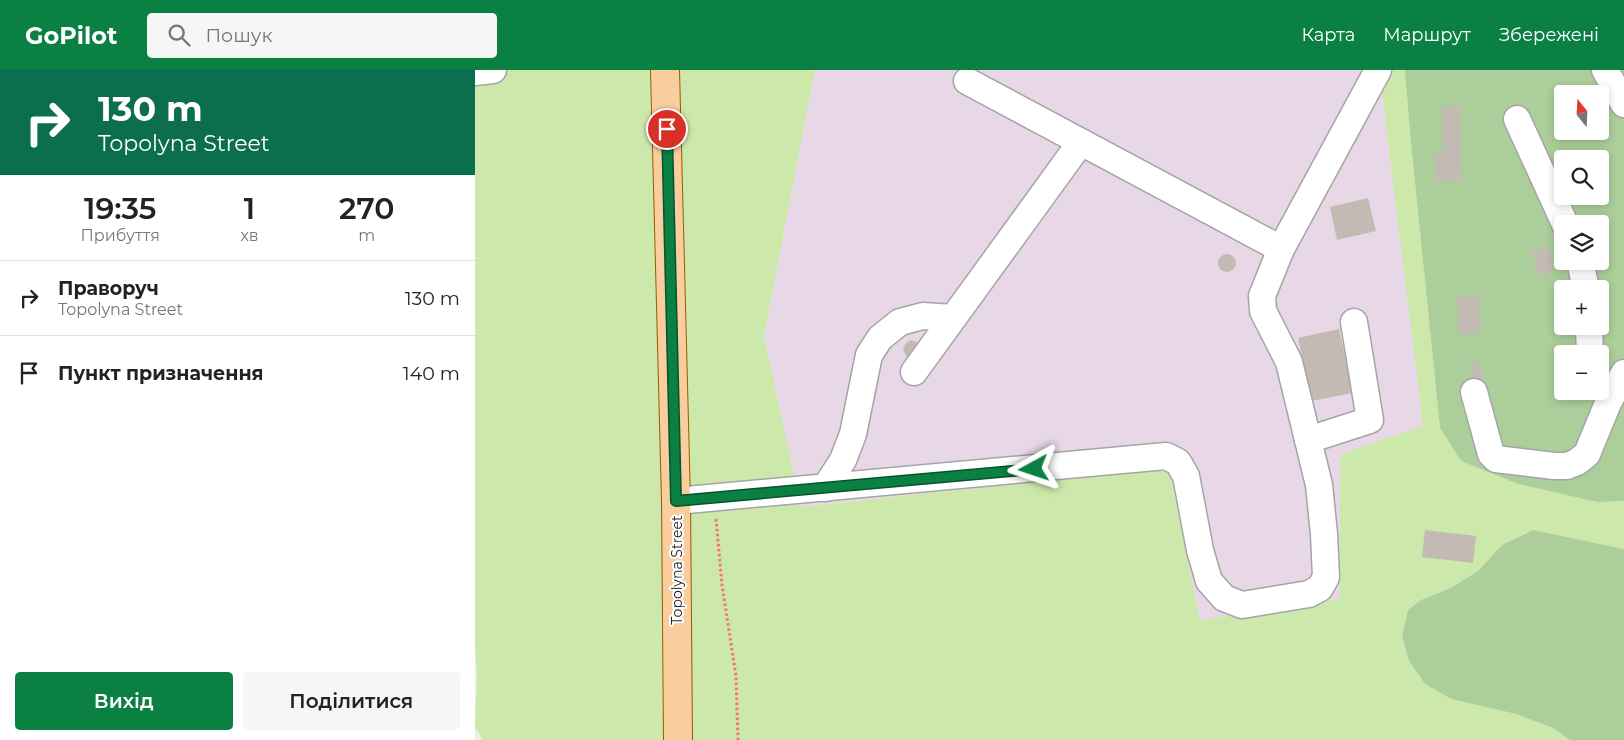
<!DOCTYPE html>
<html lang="uk">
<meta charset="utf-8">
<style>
:root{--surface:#fff;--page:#f6f6f6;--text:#222;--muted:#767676;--line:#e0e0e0;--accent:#0b8043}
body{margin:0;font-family:Montserrat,sans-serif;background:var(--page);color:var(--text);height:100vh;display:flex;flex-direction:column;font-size:19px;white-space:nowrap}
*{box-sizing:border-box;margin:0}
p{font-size:16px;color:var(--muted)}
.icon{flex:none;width:28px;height:28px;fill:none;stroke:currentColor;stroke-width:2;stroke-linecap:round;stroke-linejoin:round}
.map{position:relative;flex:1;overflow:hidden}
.drawer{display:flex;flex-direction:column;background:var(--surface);width:475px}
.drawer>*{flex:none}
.top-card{background:#0b6e4f;color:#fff;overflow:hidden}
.needle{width:32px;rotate:342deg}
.controls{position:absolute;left:1079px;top:15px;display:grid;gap:10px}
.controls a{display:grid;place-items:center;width:55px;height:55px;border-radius:5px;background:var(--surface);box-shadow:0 2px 8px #0003;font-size:25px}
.pin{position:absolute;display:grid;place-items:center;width:42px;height:42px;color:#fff;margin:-21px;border:2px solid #fff;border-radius:50%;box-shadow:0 1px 5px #0007}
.me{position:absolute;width:55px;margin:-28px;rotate:265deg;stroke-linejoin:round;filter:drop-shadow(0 0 4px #0008)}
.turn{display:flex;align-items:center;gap:18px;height:105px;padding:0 15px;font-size:22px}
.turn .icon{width:65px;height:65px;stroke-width:2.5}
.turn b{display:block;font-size:35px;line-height:42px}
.eta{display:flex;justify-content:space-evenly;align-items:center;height:85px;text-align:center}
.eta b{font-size:30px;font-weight:600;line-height:35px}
.action{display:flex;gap:10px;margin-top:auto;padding:10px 15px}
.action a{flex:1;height:58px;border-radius:5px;background:var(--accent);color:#fff;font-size:20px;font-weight:600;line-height:58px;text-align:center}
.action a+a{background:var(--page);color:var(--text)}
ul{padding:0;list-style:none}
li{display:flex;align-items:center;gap:15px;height:75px;padding:0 15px;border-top:1px solid var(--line)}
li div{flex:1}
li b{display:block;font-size:19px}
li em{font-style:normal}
header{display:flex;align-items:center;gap:30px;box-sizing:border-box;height:70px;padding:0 25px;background:var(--accent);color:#fff}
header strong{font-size:24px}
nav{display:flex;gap:28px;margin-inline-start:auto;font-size:18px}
.search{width:350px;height:45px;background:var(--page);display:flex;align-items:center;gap:12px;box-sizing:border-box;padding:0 18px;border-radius:5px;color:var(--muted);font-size:19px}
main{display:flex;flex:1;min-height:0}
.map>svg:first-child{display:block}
.industrial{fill:#e8d7e6}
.grass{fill:#cde8ab}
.forest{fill:#acce9a;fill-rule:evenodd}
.building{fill:#c4bab4}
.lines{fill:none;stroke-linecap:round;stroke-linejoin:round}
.minor-casing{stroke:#a5a5a5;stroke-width:29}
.major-casing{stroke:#965c03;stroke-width:30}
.path{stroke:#f7736d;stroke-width:3;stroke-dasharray:2.5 2.5;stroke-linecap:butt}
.minor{stroke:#fff;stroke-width:26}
.major{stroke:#facd9f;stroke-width:28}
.route-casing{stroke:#07532c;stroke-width:12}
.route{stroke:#0b8043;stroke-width:9}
.labels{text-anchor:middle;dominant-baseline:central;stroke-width:4;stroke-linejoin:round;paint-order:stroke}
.street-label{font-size:14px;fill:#1e1e1e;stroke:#fff}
</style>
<header>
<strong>GoPilot</strong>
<div class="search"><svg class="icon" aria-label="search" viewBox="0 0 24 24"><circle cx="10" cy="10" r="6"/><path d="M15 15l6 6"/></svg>Пошук</div>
<nav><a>Карта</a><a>Маршрут</a><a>Збережені</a></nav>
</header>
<main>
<section class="drawer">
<div class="top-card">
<div class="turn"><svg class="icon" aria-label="right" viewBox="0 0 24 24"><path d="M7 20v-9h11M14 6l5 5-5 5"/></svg><div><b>130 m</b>Topolyna Street</div></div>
</div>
<div class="eta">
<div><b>19:35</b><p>Прибуття</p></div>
<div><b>1</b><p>хв</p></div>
<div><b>270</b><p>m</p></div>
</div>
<ul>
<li><svg class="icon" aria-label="right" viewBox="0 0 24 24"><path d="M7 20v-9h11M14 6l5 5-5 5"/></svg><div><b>Праворуч</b><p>Topolyna Street</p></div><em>130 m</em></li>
<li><svg class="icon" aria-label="arrive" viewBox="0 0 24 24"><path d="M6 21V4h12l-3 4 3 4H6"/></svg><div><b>Пункт призначення</b></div><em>140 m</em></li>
</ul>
<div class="action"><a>Вихід</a><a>Поділитися</a></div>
</section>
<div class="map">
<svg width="1149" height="670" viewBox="0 0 1149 670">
<rect width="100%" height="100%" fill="#efebe5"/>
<path class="industrial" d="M340,0H904L948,356L865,384V528L725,550L694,397L326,437L289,266Z"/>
<path class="grass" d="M18,0H340L289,266L326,437L694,397L725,550L865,528V384L948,356L904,0H930L935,63L965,358L986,391L1043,414L1122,432L1149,431V479L1058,460L1027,475L1003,501L976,518L946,530L933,540L927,566L934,591L950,614L976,629L1041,644L1078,658L1095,670H8L0,657L2,604L0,575V2Z"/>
<g class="forest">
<path d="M930,0H1149V431L1122,432L1043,414L986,391L965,358L935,63ZM1088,24H1125V61H1088ZM1088,89H1125V126H1088ZM1088,154H1125V191H1088ZM1088,219H1125V256H1088ZM1088,284H1125V321H1088Z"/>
<path d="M1058,460L1149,479V670H1095L1078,658L1041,644L976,629L950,614L934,591L927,566L933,540L946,530L976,518L1003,501L1027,475Z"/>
</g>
<g class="building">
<path d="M984,35L986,110L961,111L960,82H968L967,36Z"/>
<path d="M893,128L901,161L862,170L855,137Z"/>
<path d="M1073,177L1079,201L1063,205L1057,181Z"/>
<circle cx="752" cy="193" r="9"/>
<path d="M1003,225L1005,263L984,265L982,226Z"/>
<path d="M864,259L878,323L836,331L823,268Z"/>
<path d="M436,270L444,273L434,288L430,284L428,279L431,273Z"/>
<path d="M1005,292L1008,311L998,313L994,294Z"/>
<path d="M950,460L1001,466L998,493L947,487Z"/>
</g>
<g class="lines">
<defs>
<g id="minor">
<path d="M1130,0L1149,34"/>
<path d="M0,2L18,0"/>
<path d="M492,11L806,179"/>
<path d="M1042,49L1090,154"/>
<path d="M1105,191L1111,219"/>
<path d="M1114,256L1115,284"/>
<path d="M439,302L606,72"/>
<path d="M999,322L1016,384L1021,389L1079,396H1092L1102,392L1112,384L1133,333L1149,303"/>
<path d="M833,370L895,350L879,252"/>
<path d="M350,418L368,390L378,364L394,285L405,268L425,252L448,246L478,248"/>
<path d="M201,431L691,386L703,392L711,406L725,480L734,511L749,528L767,535L834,524L845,518L851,507L849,464L844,415L814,292L788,241L787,226L806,179L903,0"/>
</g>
<path id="major" d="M190,0L201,431L203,670"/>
</defs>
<use href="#minor" class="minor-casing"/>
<use href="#major" class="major-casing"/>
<path class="path" d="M241,449L247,515L261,606L263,670"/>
<use href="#minor" class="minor"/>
<use href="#major" class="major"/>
</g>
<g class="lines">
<defs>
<path id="route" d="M192,59L201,431L559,399"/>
</defs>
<use href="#route" class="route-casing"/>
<use href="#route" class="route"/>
</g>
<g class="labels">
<g class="street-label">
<text transform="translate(202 500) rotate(-90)">Topolyna Street</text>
</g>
</g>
</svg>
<div class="controls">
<a><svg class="needle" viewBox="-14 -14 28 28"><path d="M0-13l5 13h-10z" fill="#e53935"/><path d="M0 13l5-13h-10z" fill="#767676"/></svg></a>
<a><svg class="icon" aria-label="search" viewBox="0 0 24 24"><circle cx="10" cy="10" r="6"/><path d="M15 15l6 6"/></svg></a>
<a><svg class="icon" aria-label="layers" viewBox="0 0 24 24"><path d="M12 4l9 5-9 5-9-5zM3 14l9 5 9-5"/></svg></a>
<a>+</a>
<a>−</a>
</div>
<div class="pin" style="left:192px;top:59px;background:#d93025"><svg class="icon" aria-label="arrive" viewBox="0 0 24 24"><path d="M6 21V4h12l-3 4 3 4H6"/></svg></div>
<svg class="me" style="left:559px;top:399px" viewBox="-20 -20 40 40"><path d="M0-17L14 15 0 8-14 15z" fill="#0b8043" stroke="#fff" stroke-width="4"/></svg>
</div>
</main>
